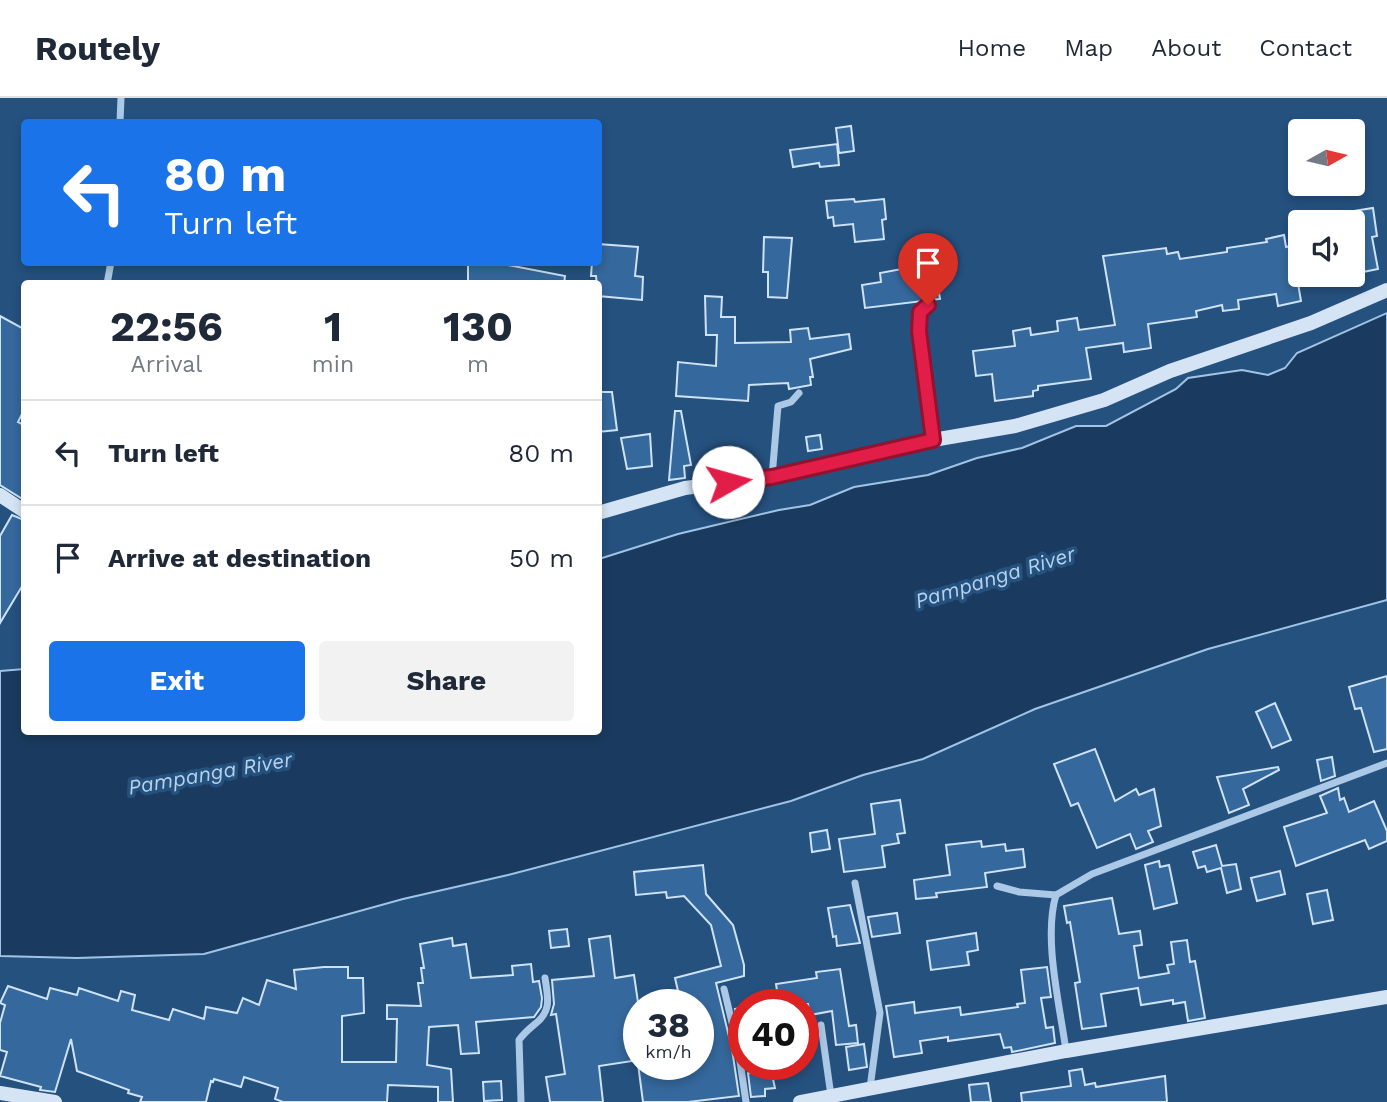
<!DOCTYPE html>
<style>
:root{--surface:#fff;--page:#f2f2f3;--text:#1f2937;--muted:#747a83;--line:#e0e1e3;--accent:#1a73e8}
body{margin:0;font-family:"Work Sans",sans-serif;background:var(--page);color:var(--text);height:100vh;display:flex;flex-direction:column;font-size:26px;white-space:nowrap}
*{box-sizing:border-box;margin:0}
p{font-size:23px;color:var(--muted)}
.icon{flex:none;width:38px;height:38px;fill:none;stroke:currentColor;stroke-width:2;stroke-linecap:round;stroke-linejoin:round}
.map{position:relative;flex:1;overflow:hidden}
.drawer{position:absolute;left:21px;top:182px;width:581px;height:455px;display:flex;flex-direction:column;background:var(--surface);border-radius:7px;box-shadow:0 4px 10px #0003}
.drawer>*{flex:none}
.guide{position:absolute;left:21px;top:21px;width:581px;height:147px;border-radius:7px;box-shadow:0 4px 10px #0003;background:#1a73e8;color:#fff;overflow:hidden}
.needle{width:46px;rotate:82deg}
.tools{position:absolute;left:1288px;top:21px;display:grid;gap:14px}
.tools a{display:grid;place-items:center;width:77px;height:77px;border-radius:7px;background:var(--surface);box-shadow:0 4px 10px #0003;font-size:35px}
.speed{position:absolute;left:623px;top:891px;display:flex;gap:14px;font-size:35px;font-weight:700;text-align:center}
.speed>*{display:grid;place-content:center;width:91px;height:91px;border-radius:50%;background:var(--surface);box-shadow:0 4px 10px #0003;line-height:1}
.speed small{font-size:18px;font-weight:400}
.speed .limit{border:10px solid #d22;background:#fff;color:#111}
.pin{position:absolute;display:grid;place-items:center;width:60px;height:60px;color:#fff;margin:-72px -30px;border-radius:50% 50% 50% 0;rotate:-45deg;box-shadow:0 0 7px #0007}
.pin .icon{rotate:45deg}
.me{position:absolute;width:77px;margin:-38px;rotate:83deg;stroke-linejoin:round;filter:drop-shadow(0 0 5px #0008)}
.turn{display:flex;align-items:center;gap:24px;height:147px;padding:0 28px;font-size:32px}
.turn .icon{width:91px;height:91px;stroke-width:2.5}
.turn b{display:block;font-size:49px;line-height:60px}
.eta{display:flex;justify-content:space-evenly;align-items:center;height:119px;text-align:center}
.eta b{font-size:42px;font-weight:700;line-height:49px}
.action{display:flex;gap:14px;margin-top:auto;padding:14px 28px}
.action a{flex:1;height:80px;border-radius:7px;background:var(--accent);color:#fff;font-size:28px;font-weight:700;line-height:80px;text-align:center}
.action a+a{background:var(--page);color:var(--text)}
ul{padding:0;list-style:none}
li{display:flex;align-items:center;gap:21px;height:105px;padding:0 28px;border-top:2px solid var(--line)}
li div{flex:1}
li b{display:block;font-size:26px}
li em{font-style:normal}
header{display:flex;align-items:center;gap:42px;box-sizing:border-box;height:98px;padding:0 35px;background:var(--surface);border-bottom:2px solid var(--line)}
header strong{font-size:33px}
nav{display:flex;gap:38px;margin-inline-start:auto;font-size:24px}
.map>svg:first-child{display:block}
.water{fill:#1a3b5f;stroke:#a0c4e6;stroke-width:2}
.building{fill:#35689c;stroke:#cee2f5;stroke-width:2}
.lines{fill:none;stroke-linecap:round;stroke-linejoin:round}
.street{stroke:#abc9e6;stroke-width:7}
.secondary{stroke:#d5e4f5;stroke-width:14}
.route-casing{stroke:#92132f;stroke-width:18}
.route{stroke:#e11d48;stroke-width:12}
.labels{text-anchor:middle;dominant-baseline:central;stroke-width:7;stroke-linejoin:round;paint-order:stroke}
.water-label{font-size:21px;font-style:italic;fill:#b7d2ed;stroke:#25517f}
</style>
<header>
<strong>Routely</strong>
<nav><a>Home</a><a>Map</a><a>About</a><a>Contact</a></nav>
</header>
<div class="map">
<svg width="1387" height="1004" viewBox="0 0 1387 1004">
<rect width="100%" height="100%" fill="#25517f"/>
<path class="water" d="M1387,215V502L1208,551L1035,611L923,661L863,677L791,703L508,777L403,801L204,856L77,860L0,858V573L24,571V634H598L599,461L678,436L779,412L810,407L854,389L928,377L977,360L1022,350L1076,328H1106L1176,291L1188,280L1242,272L1268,277L1285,270L1297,255Z"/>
<g class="building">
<path d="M851,28L854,53L839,55L836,30Z"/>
<path d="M837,46L839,67L820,69L819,65L793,69L790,52Z"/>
<path d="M854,101L855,104L884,101L886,121L882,122L884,141L855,144L853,126L834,128L833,119L828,120L826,103Z"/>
<path d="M1373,110L1377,138L1372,139L1378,171L1363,174L1360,153L1353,155V113Z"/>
<path d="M1284,137L1286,149L1300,146V167L1295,168L1301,203L1278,208L1276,196L1238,202L1239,211L1223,213L1222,207L1196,213L1197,219L1148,226L1151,250L1124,254L1123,245L1086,250L1091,281L1038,288V292L1033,293V298L995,303L992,276L976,278L973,253L1015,248L1013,233L1030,230L1031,237L1058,233L1057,223L1077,220L1079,232L1115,227L1103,158L1166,150L1167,156L1178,154L1180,161L1227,154V150L1267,144L1266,141Z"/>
<path d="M764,139L792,140L787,200L768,199V174H763Z"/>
<path d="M598,146L638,149L635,178L643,179L642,202L598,198L596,178H591L592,164H598Z"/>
<path d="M468,164H492L565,178L564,186H484V183H468Z"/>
<path d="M934,165L940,201L865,210L862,187L881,184L880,175Z"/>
<path d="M705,198L722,199L721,219H735V245L791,244L790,232L808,230L810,241L849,236L851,251L810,261L813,279H810L811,287L789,291L788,285L749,287L748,303L676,298L678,264L716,268L717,237H706Z"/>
<path d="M0,218L24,231V312L18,324L24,327V402L0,387Z"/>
<path d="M598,294H612L617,332L598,334Z"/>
<path d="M675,313H681L691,367L684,368L685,380L669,382Z"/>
<path d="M650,336L652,368L627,371L621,340Z"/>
<path d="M820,337L822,351L808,353L806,339Z"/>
<path d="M12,417L24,422V485L0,525V438Z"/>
<path d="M1387,578V651L1374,654L1361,610L1355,611L1349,589Z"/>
<path d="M1275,605L1291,642L1272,650L1256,614Z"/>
<path d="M1095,651L1115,703L1136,691L1139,697L1154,691L1161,728L1148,733L1153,744L1136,751L1130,736L1097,750L1078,705L1071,708L1054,666Z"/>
<path d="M1332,659L1335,678L1321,683L1317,662Z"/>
<path d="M1278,669L1279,672L1243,691L1249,707L1229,715L1217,679Z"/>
<path d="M1338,690L1340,702L1344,700L1349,714L1374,703L1387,733V743L1369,751L1365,742L1296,768L1284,729L1327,715L1320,698Z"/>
<path d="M900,702L905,735L897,736L899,745L882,748L885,769L844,774L839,741L875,736L871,706Z"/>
<path d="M827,732L830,751L812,754L810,735Z"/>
<path d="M981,743L982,749L1005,746L1006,753L1023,751L1025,769L985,775L987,789L936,795L937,799L916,801L914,782L950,777L946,747Z"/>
<path d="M1216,747L1222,768L1236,766L1241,791L1227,795L1221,770L1207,774L1205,768L1198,770L1193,754Z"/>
<path d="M1159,763L1160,769L1169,767L1177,805L1154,811L1145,767Z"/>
<path d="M703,767L706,796L733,827L744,867V878L716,885L732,951L739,998L688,1004H643L638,966H698V906H681L675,880L721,868L711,827L684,798L667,800L666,794L636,797L634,774Z"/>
<path d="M1280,773L1285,796L1257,803L1251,780Z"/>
<path d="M1327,792L1333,822L1313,826L1307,796Z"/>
<path d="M1112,800L1119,836L1140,833L1142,847L1134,848L1139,880L1169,875L1167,867L1174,866L1171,844L1187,842L1190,864L1195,863L1205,920L1188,923L1185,904L1173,906V902L1141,907L1138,890L1101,896L1106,928L1082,931L1075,885L1080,884L1070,824L1067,825L1064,808Z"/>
<path d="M850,807L860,845L837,848L836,838L833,839L828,810Z"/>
<path d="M897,815L900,835L872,839L868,819Z"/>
<path d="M567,831L569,848L551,850L549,833Z"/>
<path d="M976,835L978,852L967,854L969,867L931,872L927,843Z"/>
<path d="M610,838L615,880L634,877L639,911V962L599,968L603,1004H550L546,979L565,976L556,916L551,917L554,906L552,882L594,878L589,841Z"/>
<path d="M452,840L453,848L466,846L471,880L513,877L512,868L531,866L533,884L539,883L542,900L541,909L534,919L476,924L479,955L461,956L458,927L429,929L427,967L451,971L453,1004H438V989L388,987L387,1004H283L275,1001L278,990L244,979L241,989L214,981L213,984L211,983L206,1004H140L142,999L128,995L129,992L77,973L71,941L55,994L40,992L41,989L0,978L7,954L0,952V925L5,907L0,905L8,888L47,901L50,890L77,897L79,890L118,903L121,893L135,897L132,912L169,922L173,911L204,921L206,909L237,915L243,900L259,907L267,882L296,891L294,872L324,869H348V880H363L364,915L342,918V964H396L397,921H387V907L421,908L418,885H423L421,870H424L420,846Z"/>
<path d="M1047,869L1051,899L1041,900L1046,930L1053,929L1055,945L1012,954L1011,949L1004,950L1000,936L948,943V939L920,943L922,955L894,959L886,908L914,904L915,915L960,909L961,917L1018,909L1017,906L1025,905L1021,872Z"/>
<path d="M840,871L849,928L856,927L858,945L836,947L832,913L810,917L808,906H779L776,886L817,880L816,874Z"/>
<path d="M744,909V948L735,911Z"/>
<path d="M864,946L867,969L849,972L846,949Z"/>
<path d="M1082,971L1085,987L1095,985L1096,989L1165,978L1167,1004H1022L1021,995L1071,988L1069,973Z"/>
<path d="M771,972L775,990L765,991V998L751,999L748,975Z"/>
<path d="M501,983L502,1002L484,1003L483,984Z"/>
<path d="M988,985L991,1004H971L969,987Z"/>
</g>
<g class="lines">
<g class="street">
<path d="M120,24L121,0"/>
<path d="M107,186L111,164"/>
<path d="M928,207L920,214L919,233L933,342"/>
<path d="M772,379L778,308L791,304L799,295"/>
<path d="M855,785L880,915L870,990"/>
<path d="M997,788L1019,794L1056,797L1092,776L1387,665"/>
<path d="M1056,797C1043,840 1060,908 1066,953"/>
<path d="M724,891L738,950L746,1004"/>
<path d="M821,927L831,998"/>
<path d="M521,1004L519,942C524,935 529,931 535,926C552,913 548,900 545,880"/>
</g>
<g class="secondary">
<path d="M0,397L24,413"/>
<path d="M598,415L685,390L772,379L933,342L1015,328L1104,302L1170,273L1311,225L1387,192"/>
<path d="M0,995L55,1004"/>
<path d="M800,1004L1066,953L1387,899"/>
</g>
</g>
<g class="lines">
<defs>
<path id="route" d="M728,384L772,379L933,342L919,233L920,214L928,207"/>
</defs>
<use href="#route" class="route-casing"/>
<use href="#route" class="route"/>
</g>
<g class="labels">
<g class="water-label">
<text transform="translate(995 479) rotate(-17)">Pampanga River</text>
<text transform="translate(210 675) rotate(-10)">Pampanga River</text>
</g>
</g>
</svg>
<div class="tools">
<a><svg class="needle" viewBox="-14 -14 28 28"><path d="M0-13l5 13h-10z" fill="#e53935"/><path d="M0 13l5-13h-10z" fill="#747a83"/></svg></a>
<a><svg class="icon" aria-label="sound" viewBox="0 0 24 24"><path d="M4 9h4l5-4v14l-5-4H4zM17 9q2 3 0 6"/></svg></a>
</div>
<div class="speed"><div>38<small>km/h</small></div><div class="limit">40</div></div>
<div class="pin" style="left:928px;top:207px;background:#d93025"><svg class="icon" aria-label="arrive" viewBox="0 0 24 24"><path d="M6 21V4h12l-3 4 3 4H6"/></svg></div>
<svg class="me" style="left:728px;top:384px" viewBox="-20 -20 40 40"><circle r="19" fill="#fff"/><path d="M0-13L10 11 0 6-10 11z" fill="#e11d48"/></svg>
<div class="guide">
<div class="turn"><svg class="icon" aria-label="left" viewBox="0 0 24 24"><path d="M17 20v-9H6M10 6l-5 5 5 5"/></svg><div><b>80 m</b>Turn left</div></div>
</div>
<section class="drawer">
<div class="eta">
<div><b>22:56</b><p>Arrival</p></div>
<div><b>1</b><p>min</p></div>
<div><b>130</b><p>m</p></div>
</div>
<ul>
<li><svg class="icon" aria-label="left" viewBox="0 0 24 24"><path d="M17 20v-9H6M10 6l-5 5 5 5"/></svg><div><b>Turn left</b></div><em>80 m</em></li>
<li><svg class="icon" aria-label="arrive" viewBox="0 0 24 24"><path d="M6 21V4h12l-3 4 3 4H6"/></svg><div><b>Arrive at destination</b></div><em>50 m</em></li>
</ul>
<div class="action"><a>Exit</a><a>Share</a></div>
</section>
</div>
